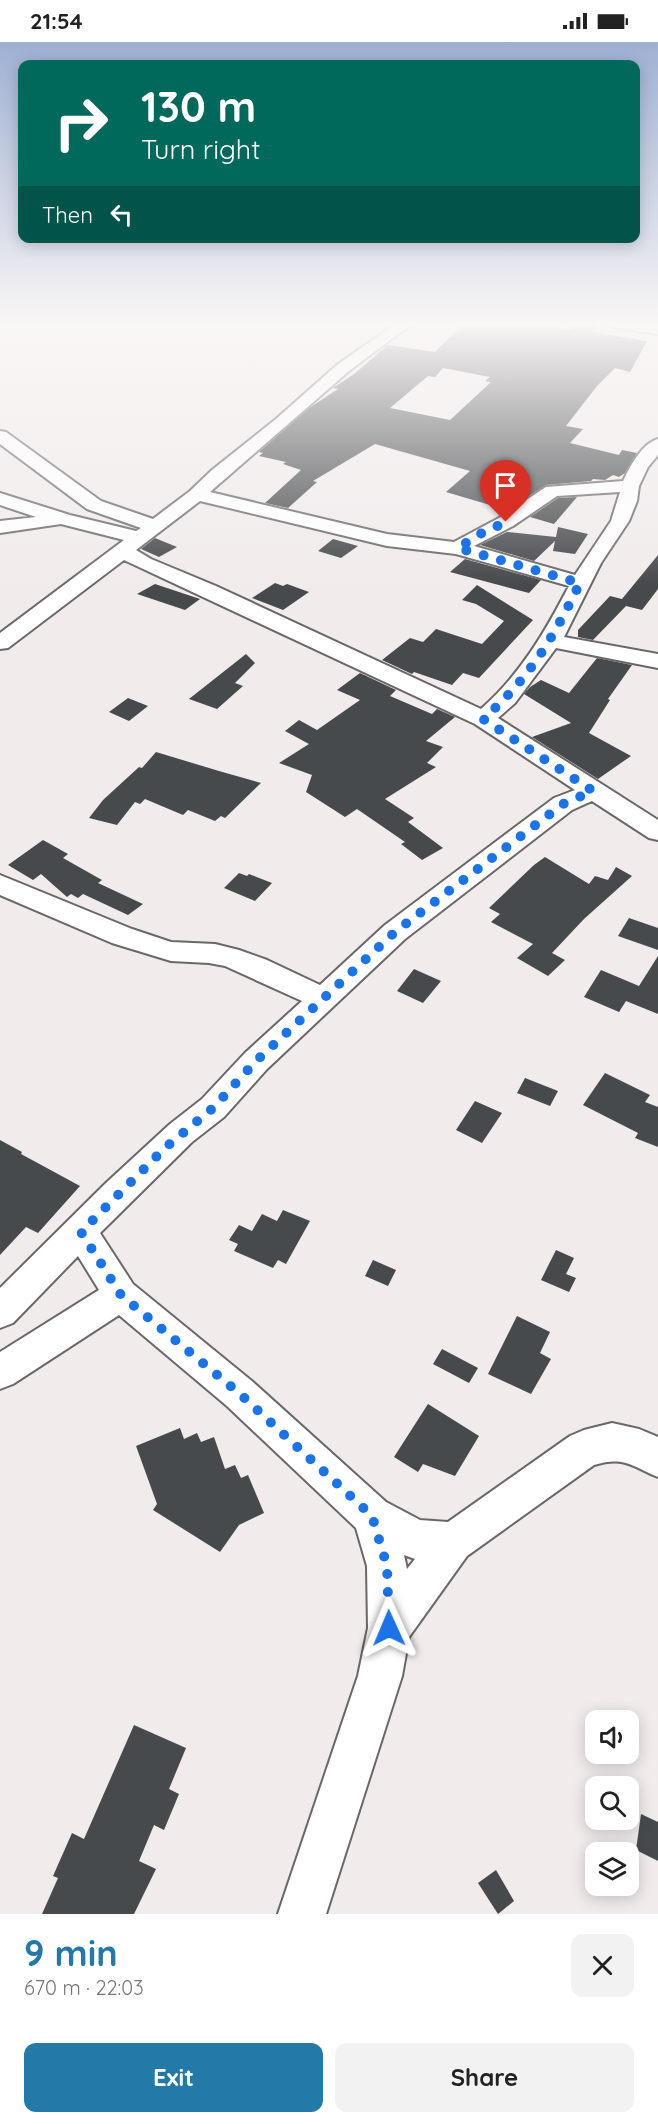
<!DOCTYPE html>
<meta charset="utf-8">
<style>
:root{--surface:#fff;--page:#f2f2f2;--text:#222;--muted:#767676;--accent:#237aa9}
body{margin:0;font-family:Quicksand,sans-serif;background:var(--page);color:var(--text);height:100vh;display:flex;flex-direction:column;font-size:22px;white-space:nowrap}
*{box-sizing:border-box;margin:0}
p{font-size:20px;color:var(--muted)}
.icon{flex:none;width:33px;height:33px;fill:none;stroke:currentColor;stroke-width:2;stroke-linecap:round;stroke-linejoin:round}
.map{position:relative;height:1872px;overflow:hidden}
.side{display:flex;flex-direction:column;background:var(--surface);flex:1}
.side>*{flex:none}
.hud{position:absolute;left:18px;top:18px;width:622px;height:183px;border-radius:12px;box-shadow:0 3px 15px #0003;background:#00695c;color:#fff;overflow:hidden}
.fabs{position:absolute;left:585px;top:1668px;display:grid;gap:12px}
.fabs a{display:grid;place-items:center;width:54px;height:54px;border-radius:12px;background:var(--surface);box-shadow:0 3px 15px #0003;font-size:30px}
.pin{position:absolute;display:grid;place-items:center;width:51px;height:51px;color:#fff;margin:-62px -26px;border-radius:50% 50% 50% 0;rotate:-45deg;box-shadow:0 0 6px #0007}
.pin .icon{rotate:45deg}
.me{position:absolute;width:66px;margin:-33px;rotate:359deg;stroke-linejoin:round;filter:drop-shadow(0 0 4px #0008)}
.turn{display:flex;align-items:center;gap:21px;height:126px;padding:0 24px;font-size:27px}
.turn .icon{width:78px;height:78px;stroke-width:2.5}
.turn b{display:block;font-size:42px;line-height:51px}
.then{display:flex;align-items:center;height:57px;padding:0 24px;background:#0003;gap:12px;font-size:22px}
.round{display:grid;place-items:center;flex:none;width:63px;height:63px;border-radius:12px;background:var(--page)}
.overview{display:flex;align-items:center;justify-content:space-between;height:102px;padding:0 24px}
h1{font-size:36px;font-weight:700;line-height:45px;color:var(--accent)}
.cta{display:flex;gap:12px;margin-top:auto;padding:12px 24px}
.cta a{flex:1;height:69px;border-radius:12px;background:var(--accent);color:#fff;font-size:24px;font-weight:700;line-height:69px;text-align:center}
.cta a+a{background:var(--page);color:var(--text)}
.status{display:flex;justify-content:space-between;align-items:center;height:42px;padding:0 30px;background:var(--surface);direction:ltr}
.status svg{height:16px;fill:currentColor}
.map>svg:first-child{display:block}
.building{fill:#474a4d;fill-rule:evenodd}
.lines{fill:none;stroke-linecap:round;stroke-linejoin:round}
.minor-casing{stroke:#6c6767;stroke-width:4}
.minor{fill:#fff;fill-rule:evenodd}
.route{stroke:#1a73e8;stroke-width:10;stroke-dasharray:0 18}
</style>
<div class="status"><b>21:54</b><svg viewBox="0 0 49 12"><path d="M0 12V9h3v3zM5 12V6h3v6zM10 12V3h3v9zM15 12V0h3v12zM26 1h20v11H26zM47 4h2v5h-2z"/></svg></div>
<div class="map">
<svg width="658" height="1872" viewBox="0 0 658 1872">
<rect width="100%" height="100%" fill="#f1ebec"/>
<g class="building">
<path d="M464,281H524L571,288L578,281H601L591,290L647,299L630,330L615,326L597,344L566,384L583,387L570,401L619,413L622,408L637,411L625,431L619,435L613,433L605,438L593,437L591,439L546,443L507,468L446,450L470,429L375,402L313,439L317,440L288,466L265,461L301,428L283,422L286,420L259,414L263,411L259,410L309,366L338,347L333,346L354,332L388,303L435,310ZM443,326L490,335L485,339L491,340L450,378L390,366L428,334L435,335Z"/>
<path d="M577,455L554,482L530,475L558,456Z"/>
<path d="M558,485L588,492L575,512L553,509L555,499L534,519L480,503L507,490L556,495Z"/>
<path d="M155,496L177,505L159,515L141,507Z"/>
<path d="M333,497L358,504L341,516L318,509Z"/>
<path d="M658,513V547L642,568L626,564L593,598L578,595V588L610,554L622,557Z"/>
<path d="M465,517L541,538L529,551L450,530Z"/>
<path d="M275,541L283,544L287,542L309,550L283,568L252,556Z"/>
<path d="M155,542L200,557L185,568L137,552Z"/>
<path d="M477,543L533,578L479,636L463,631L452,643L414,630L412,632L382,618L410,596L423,600L436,587L482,602L504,579L476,562L462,558Z"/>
<path d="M246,612L255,621L235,641L243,644L217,667L189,657Z"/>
<path d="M597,616L632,623L608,657L610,658L589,691L631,714L598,737L532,695L571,681L524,652L530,645L541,638L569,651Z"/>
<path d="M360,631L396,648L390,654L432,672L437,667L455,675L426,699L443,705L427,721L436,725L385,757L414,776L408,780L443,806L422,818L401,802L405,800L357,767L345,775L306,750L312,733L279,721L309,702L285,689L299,678L317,688L360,658L337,648Z"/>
<path d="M128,656L148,664L129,679L109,670Z"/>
<path d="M156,710L219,729L261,741L225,776L221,774L215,779L188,768L183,773L145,757L140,762L135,760L117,783L89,776L103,758L139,725L142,726Z"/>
<path d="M43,798L68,812L63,816L102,838L98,841L143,862L128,873L83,852L78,856L71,852L67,855L41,832L33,838L8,823Z"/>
<path d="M545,815L589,842L595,834L608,838L616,825L632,834L584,877L552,911L565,918L548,934L517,916L533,902L491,880L500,872L489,866L534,823Z"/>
<path d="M239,831L247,834L249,832L272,841L255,859L224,846Z"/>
<path d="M629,876L658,886V908L618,894Z"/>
<path d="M658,914V972L626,959L619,970L584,955L601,928L639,944Z"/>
<path d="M414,927L441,939L423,961L397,949Z"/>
<path d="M605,1031L650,1053L645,1060L658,1065V1105L635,1096L638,1091L583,1063Z"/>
<path d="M525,1036L558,1049L550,1064L517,1051Z"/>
<path d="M475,1059L502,1071L482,1101L456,1088Z"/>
<path d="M0,1098L22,1110L21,1112L80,1144L38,1191L26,1185L0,1213Z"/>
<path d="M283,1168L310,1179L286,1222L278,1218L273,1226L234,1209L238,1202L229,1198L239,1183L252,1189L262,1172L277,1179Z"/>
<path d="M556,1208L574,1216L566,1232L576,1236L569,1250L541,1238Z"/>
<path d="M373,1218L396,1228L388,1244L365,1234Z"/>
<path d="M517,1274L550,1290L540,1311L551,1317L531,1352L488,1332Z"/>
<path d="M442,1307L478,1326L469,1341L433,1322Z"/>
<path d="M428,1362L479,1394L455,1434L423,1422L418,1430L394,1415Z"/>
<path d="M180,1386L184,1397L197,1391L201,1400L214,1395L225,1427L235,1423L241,1436L248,1433L264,1471L239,1483L220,1510L153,1468L157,1462L136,1404Z"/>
<path d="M134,1683L186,1706L169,1747L179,1752L164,1788L154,1783L139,1819L156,1827L134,1872H42L58,1836L53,1834L72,1791L84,1797Z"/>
<path d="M641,1772L658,1780V1819L636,1808Z"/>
<path d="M496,1828L514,1859L498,1872L478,1841Z"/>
</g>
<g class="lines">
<defs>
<g id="minor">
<path d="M397,281H413L349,329L210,450L387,492L454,500L499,476L546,445L623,439C630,425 642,401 658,397V413L648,425L639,444L637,459L629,479L601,521L564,595L658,612V626L556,606L515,661L498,676L658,778V798L649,796L592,759L572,768L405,897L267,1027L224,1075L192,1100L100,1191L133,1242L253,1340L386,1460L420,1478L448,1480L570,1394L584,1388L612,1381L639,1387L658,1395V1435C631,1424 625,1414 594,1423L467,1514L409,1595L402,1634L326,1872H278L358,1634L368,1586L367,1524L356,1486L227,1364L119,1273L13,1342L0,1347V1310L99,1248L78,1214L13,1281L0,1286V1246L106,1141L170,1082L202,1057L245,1011L302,959L225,924L209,921L171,919L112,901L0,853V833L132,887L171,900L215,902L239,908L267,918L320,943L385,883L554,756L575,748L475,682L124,518L8,606L0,607V591L124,498L61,482L0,491V479L36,475L0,463V451L70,473L136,489L141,486L87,467L0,402V389L6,390L101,459L153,477L190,449L212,428L276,377L337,323ZM620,450L611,479L575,533L474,504L513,484L557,454ZM200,459L387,504L456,512L569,544C545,590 520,633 481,667L216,544L151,517L136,508ZM404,1513L415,1517L407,1527Z"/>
<path d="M604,281L658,282V292L611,285Z"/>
</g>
</defs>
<use href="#minor" class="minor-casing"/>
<use href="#minor" class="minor"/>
</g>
<linearGradient id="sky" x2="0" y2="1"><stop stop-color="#9eb0d2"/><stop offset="0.52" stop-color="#f9f6f6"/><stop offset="1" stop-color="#f9f6f6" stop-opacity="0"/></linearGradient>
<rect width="658" height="543" fill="url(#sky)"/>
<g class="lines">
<path class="route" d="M389,1586L387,1524L372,1474L240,1352L121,1253L81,1190L165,1106L213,1066L256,1019L395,890L563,762L593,749L483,677C530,636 553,596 580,541L458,506L480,492L506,480"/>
</g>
</svg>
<div class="fabs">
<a><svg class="icon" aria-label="sound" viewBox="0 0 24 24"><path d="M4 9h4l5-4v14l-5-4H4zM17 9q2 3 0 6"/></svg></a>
<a><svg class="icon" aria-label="search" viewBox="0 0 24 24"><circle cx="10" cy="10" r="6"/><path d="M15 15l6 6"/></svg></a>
<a><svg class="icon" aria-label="layers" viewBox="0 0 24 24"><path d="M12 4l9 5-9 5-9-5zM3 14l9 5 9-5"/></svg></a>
</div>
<div class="pin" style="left:506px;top:480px;background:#d93025"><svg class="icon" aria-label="arrive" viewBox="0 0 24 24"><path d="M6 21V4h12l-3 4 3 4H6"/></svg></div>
<svg class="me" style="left:389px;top:1586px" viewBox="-20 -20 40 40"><path d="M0-17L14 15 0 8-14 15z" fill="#1a73e8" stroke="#fff" stroke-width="4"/></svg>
<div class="hud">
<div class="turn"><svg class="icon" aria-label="right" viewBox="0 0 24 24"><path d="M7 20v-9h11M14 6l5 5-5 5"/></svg><div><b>130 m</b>Turn right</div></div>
<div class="then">Then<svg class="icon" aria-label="left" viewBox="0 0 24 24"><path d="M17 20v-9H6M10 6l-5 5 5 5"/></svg></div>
</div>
</div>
<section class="side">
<div class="overview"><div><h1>9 min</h1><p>670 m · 22:03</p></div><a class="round"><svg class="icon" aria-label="close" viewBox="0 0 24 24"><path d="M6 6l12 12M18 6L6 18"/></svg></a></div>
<div class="cta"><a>Exit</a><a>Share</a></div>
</section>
